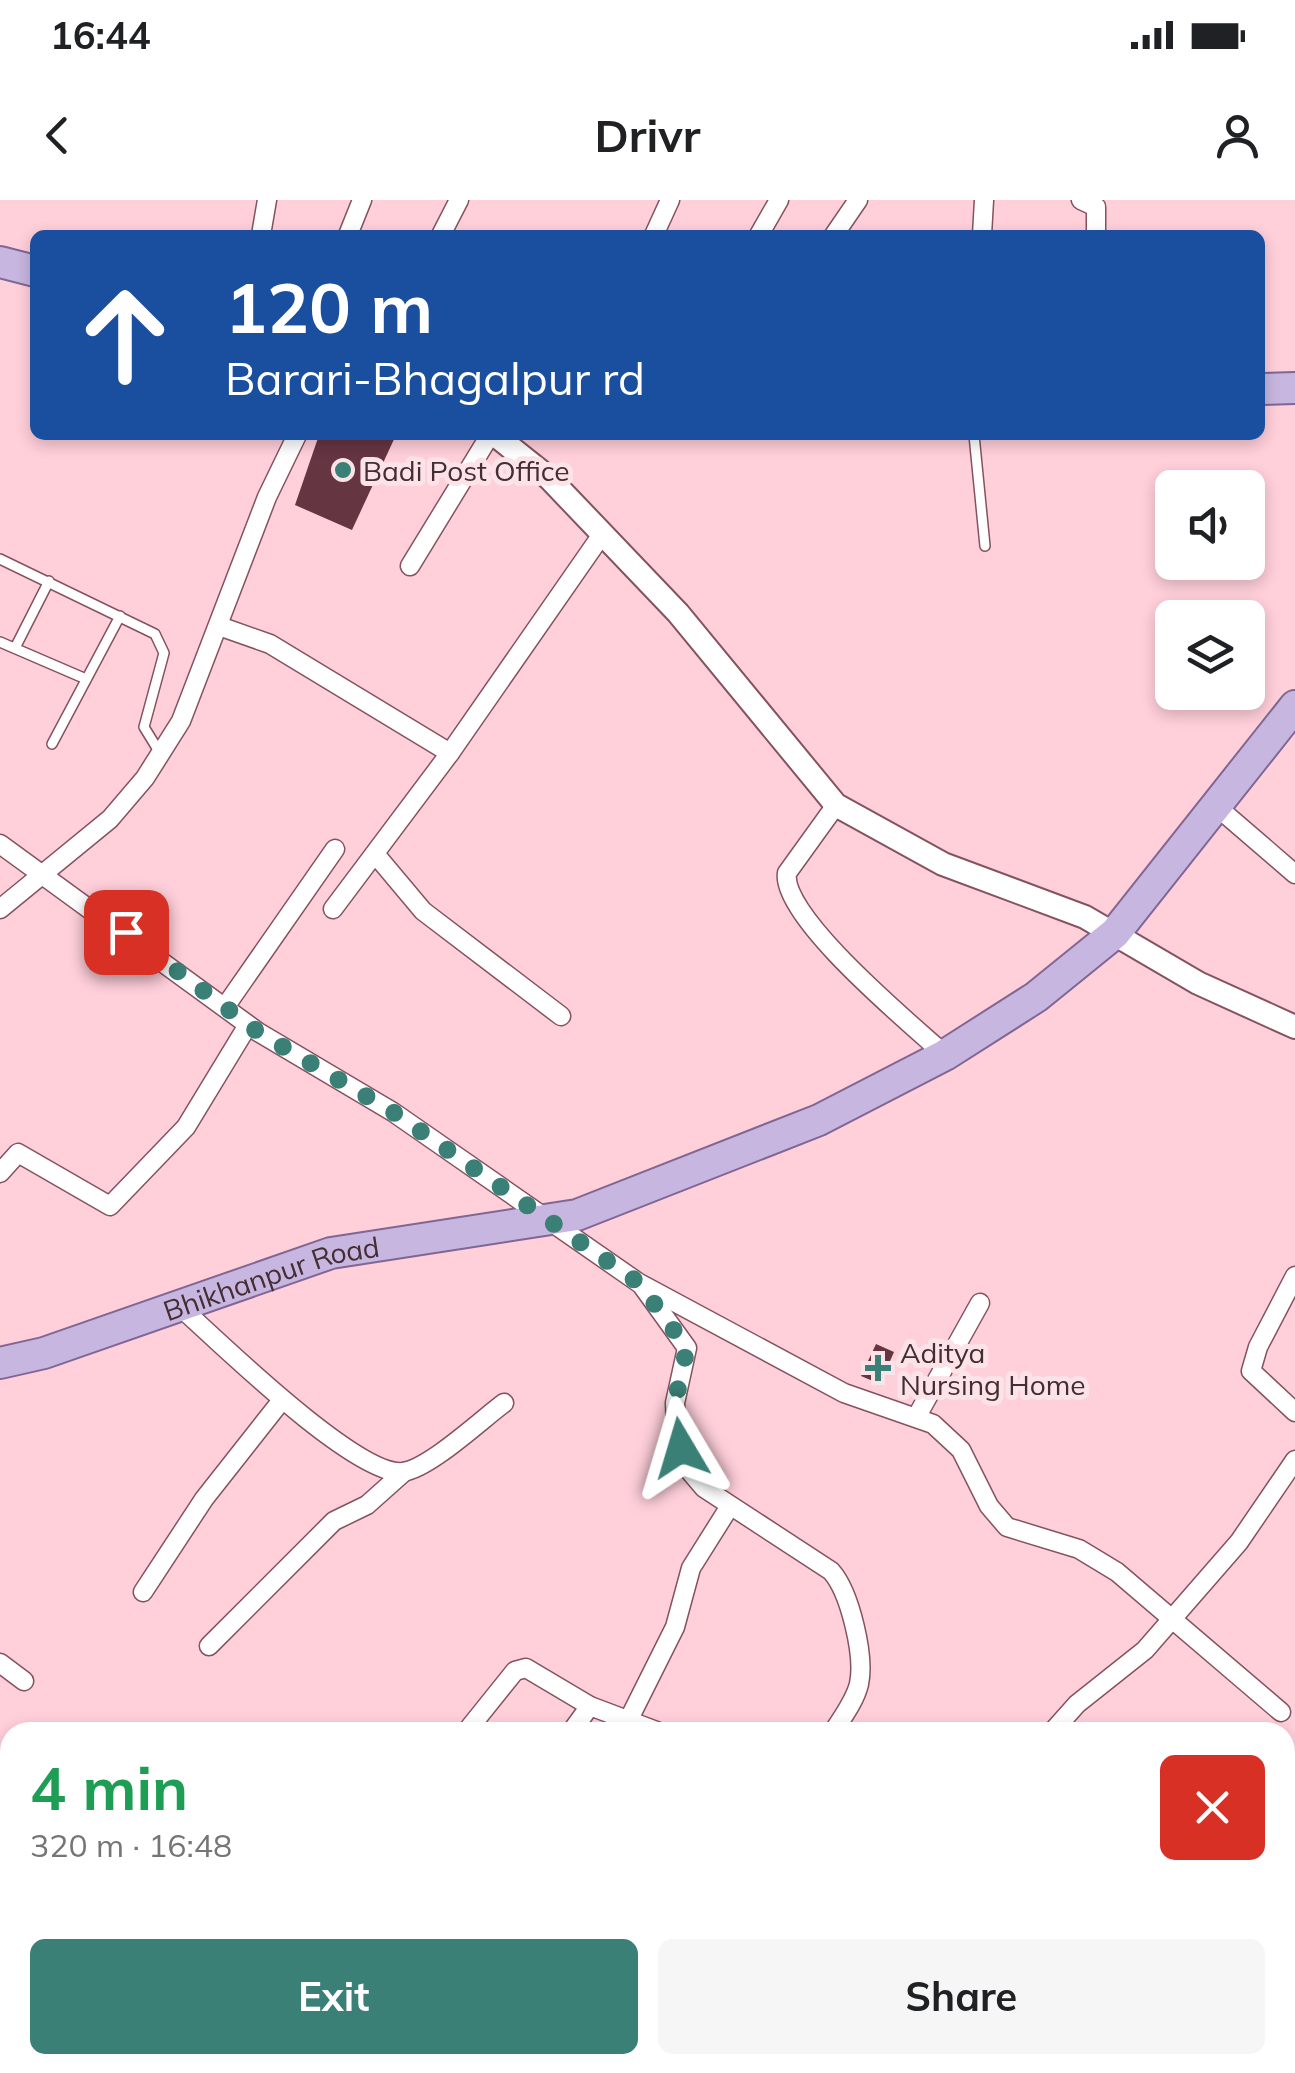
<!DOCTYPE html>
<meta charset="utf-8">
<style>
:root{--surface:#fff;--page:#f6f6f6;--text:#202124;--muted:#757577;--accent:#3a8076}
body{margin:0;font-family:Mulish,sans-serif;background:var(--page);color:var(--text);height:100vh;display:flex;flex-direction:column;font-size:38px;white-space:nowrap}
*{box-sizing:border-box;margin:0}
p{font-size:32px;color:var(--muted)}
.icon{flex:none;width:55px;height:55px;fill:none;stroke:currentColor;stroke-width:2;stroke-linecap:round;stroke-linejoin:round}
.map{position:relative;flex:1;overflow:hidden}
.panel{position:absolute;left:0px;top:1522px;width:1295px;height:352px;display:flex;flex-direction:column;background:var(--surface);border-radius:30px 30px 0 0;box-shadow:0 5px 15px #0003}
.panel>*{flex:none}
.banner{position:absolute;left:30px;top:30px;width:1235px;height:210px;border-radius:15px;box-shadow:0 5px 15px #0003;background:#1a4fa0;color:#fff;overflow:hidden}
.tools{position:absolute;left:1155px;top:270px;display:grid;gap:20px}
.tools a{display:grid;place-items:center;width:110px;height:110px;border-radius:15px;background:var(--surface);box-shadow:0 5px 15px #0003;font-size:50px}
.pin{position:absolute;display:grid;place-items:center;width:85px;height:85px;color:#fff;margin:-42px;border-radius:20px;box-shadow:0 5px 15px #0006}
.me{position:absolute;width:110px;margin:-55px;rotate:353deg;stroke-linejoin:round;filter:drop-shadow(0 0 8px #0008)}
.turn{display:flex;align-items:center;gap:35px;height:210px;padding:0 30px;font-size:45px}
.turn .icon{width:130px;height:130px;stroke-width:2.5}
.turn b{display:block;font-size:70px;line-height:85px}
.round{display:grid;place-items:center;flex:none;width:105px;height:105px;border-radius:15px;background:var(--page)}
.summary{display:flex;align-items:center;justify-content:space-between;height:170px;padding:0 30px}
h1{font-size:60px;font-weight:700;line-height:75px;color:#1e9e55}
.cta{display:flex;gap:20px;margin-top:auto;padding:20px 30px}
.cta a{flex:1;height:115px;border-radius:15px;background:var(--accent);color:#fff;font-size:40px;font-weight:700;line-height:115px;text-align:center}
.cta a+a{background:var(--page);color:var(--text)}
.status{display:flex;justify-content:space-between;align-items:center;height:70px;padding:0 50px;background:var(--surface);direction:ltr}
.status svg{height:28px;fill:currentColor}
header{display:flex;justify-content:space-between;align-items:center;height:130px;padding:0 30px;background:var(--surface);font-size:45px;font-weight:700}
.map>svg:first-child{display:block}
.building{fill:#653542}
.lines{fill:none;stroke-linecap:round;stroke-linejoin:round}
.service-casing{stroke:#85525f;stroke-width:12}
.minor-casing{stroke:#85525f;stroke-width:21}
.tertiary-casing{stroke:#85525f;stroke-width:26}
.primary-casing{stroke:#806694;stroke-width:34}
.service{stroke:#fff;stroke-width:9}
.minor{stroke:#fff;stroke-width:18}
.tertiary{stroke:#fff;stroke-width:22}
.primary{stroke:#c7b6df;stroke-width:30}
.route{stroke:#3a8076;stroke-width:18;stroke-dasharray:0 32.4}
.poi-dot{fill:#3a8076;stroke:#fce3e8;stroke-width:4}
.labels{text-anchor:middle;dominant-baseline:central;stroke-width:10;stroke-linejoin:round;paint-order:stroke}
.poi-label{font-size:28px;fill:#442d33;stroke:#fce3e8;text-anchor:start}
.street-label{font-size:28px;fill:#442d33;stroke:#fce3e8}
</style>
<div class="status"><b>16:44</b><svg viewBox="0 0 49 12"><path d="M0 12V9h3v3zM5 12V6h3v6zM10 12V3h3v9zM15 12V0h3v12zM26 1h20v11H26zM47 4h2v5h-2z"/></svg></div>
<header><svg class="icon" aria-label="back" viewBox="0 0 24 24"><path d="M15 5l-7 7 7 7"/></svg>Drivr<svg class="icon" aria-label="person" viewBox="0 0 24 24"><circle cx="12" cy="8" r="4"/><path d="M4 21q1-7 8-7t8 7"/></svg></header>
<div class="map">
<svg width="1295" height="1873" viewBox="0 0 1295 1873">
<rect width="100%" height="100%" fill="#ffcfda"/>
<g class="building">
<path d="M319,235H396L352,330L295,305Z"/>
<path d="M876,1144L894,1152L880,1184L861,1176Z"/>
</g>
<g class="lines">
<defs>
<g id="service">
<path d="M974,235L985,346"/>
<path d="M0,359L155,434L164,453L144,527L160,553"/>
<path d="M0,442L86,479"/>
<path d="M15,448L49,381"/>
<path d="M52,544L120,416"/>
</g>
<g id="minor">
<path d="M1081,0L1096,7V35"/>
<path d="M261,35L267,0"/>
<path d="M348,35L362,0"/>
<path d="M441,35L459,0"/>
<path d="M654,35L670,0"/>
<path d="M759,35L779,0"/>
<path d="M834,35L858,0"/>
<path d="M982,35L984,0"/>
<path d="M410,366L490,235"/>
<path d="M219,426L270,444L450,553"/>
<path d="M836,605L787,673C780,716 911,824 945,855"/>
<path d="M1216,606L1295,674"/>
<path d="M0,644L258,832L393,912L639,1083L844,1193L933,1224L961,1250L989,1306L1007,1327L1079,1349L1117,1372L1281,1512"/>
<path d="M376,655L423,711L561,816"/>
<path d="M0,709L110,619L145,578L181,521L267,297L297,235"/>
<path d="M333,709L450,553L603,333"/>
<path d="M225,807L335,649"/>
<path d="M0,973L18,953L110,1006L186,927L248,825"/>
<path d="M1295,1076L1258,1147L1251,1171L1295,1212"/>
<path d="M643,1087L687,1148L675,1203L676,1228L687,1268L704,1288L831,1371C850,1392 865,1456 859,1484C855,1501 842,1518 833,1532"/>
<path d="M177,1104C215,1138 356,1277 403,1272C430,1268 481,1220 504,1203"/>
<path d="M917,1216L980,1103"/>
<path d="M143,1392L204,1299L282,1200"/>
<path d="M209,1446L334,1321L367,1305L404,1272"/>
<path d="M0,1463L24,1481"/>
<path d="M629,1519L675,1427L691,1368L730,1306"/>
<path d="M466,1532L515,1471L526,1468L590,1506L659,1532"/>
<path d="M571,1532L590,1506"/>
<path d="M1052,1532L1077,1504L1145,1450L1239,1342L1295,1260"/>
<path d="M0,1660L10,1670"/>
<path d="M1285,1757L1295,1745"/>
<path d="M302,1865L313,1873"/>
<path d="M326,1873L332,1865"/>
<path d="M474,1873L480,1865"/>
<path d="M625,1873L631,1865"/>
<path d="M870,1873L877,1865"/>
<path d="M1189,1873L1192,1865"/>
</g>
<path id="tertiary" d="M495,235L549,278L678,413L836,605L943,664L1085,717L1198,783L1295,827"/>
<g id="primary">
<path d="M0,62L35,71"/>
<path d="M1260,189L1295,188"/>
<path id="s1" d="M0,1163L44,1153L331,1053L577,1015L819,920L945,855L1036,797L1115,733L1295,506"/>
</g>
</defs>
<use href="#service" class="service-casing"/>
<use href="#minor" class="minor-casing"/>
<use href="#tertiary" class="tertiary-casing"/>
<use href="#primary" class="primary-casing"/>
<use href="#service" class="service"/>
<use href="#minor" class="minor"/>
<use href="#tertiary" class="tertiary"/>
<use href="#primary" class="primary"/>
</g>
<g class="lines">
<path class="route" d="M126,732L258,832L393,912L639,1083L687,1148L675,1202L681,1248"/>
</g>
<g class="poi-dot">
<circle cx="343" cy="270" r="10"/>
<path d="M873 1153h10v10h10v10h-10v10h-10v-10h-10v-10h10z"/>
</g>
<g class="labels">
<g class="poi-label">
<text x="363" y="270">Badi Post Office</text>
<text x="900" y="1152">Aditya<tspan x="900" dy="32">Nursing Home</tspan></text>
</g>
<g class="street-label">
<text stroke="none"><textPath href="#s1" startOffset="285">Bhikhanpur Road</textPath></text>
</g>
</g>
</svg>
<div class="tools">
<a><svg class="icon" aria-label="sound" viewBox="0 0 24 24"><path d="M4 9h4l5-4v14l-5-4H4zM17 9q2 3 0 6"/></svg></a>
<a><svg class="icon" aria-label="layers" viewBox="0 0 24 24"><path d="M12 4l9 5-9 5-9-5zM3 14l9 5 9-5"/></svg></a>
</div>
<div class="pin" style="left:126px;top:732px;background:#d93025"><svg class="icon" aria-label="arrive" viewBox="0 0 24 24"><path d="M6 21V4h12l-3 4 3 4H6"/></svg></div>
<svg class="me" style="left:681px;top:1248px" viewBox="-20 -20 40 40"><path d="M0-17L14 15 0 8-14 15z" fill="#3a8076" stroke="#fff" stroke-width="4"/></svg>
<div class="banner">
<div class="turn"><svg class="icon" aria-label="ahead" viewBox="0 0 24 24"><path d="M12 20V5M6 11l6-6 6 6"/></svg><div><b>120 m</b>Barari-Bhagalpur rd</div></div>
</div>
<section class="panel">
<div class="summary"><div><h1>4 min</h1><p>320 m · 16:48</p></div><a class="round" style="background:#d93025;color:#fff"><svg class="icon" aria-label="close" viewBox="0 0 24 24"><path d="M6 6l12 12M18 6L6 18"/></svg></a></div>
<div class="cta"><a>Exit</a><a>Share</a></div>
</section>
</div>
